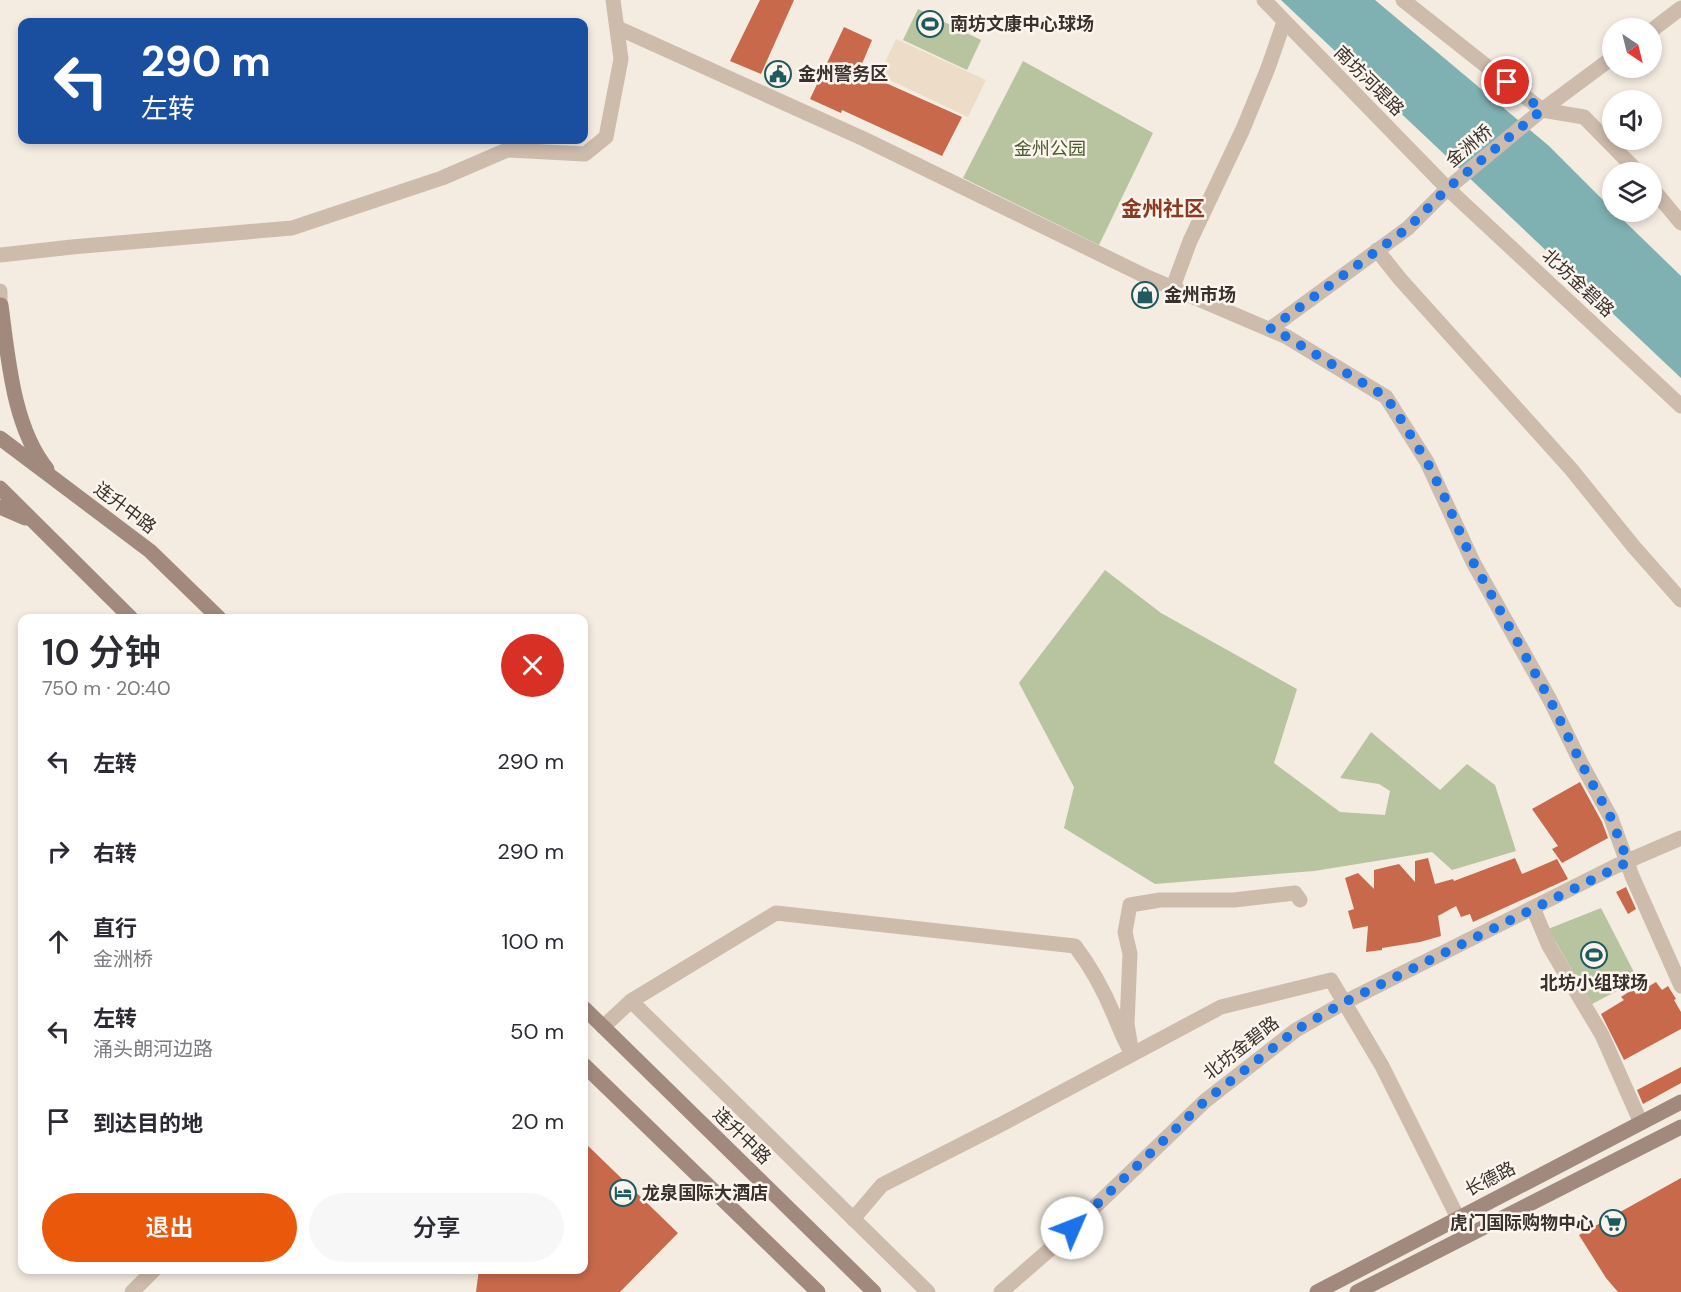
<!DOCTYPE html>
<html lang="zh">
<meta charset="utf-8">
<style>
:root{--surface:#fff;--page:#f7f7f7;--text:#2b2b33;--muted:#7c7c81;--accent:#ea580c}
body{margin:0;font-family:"DM Sans","Noto Sans SC",sans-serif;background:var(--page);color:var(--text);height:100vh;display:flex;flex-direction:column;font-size:22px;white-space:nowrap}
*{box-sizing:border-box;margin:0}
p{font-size:20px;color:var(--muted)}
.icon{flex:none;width:33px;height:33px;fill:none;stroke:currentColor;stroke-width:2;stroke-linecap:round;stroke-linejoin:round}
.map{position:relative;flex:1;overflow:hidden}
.sheet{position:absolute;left:18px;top:614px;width:570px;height:660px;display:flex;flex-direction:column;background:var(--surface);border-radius:12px;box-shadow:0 3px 9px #0003}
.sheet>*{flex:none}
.banner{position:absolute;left:18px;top:18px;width:570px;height:126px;border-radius:12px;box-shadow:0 3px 9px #0003;background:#1a4fa0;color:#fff;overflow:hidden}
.needle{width:39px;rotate:145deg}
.controls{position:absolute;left:1602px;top:18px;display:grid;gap:12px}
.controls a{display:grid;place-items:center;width:60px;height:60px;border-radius:50%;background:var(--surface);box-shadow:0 3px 9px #0003;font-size:30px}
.pin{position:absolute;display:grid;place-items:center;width:51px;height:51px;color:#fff;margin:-26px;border:3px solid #fff;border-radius:50%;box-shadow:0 2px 6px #0007}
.me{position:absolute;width:66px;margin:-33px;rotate:46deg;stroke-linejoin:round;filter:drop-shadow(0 0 4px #0008)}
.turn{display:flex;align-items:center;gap:21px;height:126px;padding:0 24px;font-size:27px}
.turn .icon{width:78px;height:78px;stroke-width:2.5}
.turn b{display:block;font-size:42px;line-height:51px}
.round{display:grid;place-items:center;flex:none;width:63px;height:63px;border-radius:32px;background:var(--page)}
.overview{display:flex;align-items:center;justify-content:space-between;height:102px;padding:0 24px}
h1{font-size:36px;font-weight:600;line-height:45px}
.action{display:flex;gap:12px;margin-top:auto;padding:12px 24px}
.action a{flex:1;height:69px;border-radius:36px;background:var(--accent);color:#fff;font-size:24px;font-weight:600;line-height:69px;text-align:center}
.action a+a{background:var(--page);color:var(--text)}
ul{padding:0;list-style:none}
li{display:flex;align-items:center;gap:18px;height:90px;padding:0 24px}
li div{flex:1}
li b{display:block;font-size:22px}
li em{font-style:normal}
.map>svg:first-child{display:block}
.green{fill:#b8c4a0}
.plaza{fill:#ecdcc8}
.water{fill:#7fb0b2}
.building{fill:#c8694b}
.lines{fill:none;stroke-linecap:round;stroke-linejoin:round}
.minor{stroke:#cdbbac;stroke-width:15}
.tertiary{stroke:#cdbbac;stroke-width:15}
.secondary{stroke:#a18a7d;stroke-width:15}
.route{stroke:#1a73e8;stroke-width:10;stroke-dasharray:0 18}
.labels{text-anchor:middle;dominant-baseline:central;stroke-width:5;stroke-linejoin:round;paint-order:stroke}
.poi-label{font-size:18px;font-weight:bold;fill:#3b302b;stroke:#fbf5ee;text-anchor:start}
.street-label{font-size:18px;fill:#3b302b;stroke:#fbf5ee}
.park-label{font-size:18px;fill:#4a5a2e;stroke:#fbf5ee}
.quarter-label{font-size:21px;font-weight:bold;fill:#8c3b22;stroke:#fbf5ee}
</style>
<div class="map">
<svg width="1681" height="1292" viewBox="0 0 1681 1292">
<rect width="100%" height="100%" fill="#f4ebe1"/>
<g class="green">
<path d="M918,9L981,40L967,70L903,40Z"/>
<path d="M1023,61L1153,133L1099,245L963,178Z"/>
<path d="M1105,570L1161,613L1297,689L1274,763L1340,812L1385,815L1390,791L1379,784L1340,778L1371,732L1440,790L1467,764L1495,785L1516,851L1452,870L1432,852L1314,871L1155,884L1064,828L1074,787L1019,683Z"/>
<path d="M1601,908L1638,980L1592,1004L1548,929Z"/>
</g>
<path class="plaza" d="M896,39L986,80L968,117L879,75Z"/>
<path class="water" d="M1281,0H1375L1549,146L1612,209V212H1615L1681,276V378Z"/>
<g class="building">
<path d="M760,0H794L761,74L730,61Z"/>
<path d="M844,27L872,40L859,71L962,117L942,156L842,110L841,113L810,99Z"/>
<path d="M1580,782L1602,822L1608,838L1562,863L1552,849L1558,846L1532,809Z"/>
<path d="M1428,858L1435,884L1453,879L1454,881L1515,858L1522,874L1557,859L1568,879L1473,922L1470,914L1461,917L1456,906L1438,916L1441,936L1420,942L1382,948V950L1366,952L1368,926L1353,929L1348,911L1354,909L1345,878L1358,873L1374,889V870L1399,864L1415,882V861Z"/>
<path d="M1626,887L1636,909L1628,914L1616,892Z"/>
<path d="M1656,982L1662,990L1668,986L1676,999L1674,1000L1681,1012V1029L1624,1060L1601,1014L1624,1000L1621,997L1633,989L1636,994Z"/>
<path d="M1681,1067V1083L1643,1104L1637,1090Z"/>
<path d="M584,1142L678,1233L620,1292H476L479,1269H584Z"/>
<path d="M1681,1178V1292H1618L1606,1278L1579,1235Z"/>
</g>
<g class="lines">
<g class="minor">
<path d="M1264,0L1447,188L1681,406"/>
<path d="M1403,0L1542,110L1584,117L1638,172"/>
<path d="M618,28L864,139L1147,277L1287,337L1386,397L1427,462L1473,562L1550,700L1581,763L1611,818L1632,876L1681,986"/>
<path d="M1652,30L1681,8"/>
<path d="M1652,188L1681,223"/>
<path d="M1377,250L1400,279L1571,469L1634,547L1681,600"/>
<path d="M0,255L72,247L292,228L442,178L507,150L585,154L606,137L621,59L613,0"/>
<path d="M1173,287L1190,241L1243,129L1268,68L1284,22"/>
<path d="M1270,329L1408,228L1448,188L1542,110L1612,58"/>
<path d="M1533,908L1549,946L1602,1035L1641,1123"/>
<path d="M631,1001L928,1292"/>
<path d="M603,1027L631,1001L776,913L1075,946C1091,967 1104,991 1114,1015C1120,1029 1124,1041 1132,1053"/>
<path d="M1130,1042L1127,1024L1130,954L1125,932L1130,905L1160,900H1234L1295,893L1300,900"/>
<path d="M853,1219L882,1185L1000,1125L1221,1007L1331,980L1382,1066L1458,1218"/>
<path d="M132,1292L155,1269"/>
<path d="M1001,1292L1056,1244L1205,1101L1296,1030L1345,1002L1616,866L1681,838"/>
</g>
<path class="tertiary" d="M0,291V310"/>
<g class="secondary">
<path d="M1,305C8,357 13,427 47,469"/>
<path d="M0,438L150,551L219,618"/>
<path d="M0,488L131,618"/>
<path d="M0,507L25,518"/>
<path d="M584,1008L874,1292"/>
<path d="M584,1065L818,1292"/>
<path d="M1317,1292L1681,1102"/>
<path d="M1357,1292L1681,1127"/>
</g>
</g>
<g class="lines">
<path class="route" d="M1072,1228L1205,1101L1296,1030L1345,1002L1628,862L1611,818L1581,763L1550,700L1473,562L1444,496L1427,462L1400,418L1386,397L1287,337L1270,329L1408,228L1448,188L1542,110L1507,82"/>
</g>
<defs>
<symbol id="stadium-ring" viewBox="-11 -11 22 22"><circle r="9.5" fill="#fbf5ee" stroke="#1f5a5e" stroke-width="1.5"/><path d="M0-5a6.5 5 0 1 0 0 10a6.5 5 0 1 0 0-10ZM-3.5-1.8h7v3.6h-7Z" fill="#1f5a5e"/></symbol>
<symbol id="civic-ring" viewBox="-11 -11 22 22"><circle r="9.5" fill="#fbf5ee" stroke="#1f5a5e" stroke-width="1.5"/><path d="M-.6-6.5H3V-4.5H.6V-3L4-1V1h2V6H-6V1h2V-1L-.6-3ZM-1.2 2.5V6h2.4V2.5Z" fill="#1f5a5e"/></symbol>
<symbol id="shop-ring" viewBox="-11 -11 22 22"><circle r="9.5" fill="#fbf5ee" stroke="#1f5a5e" stroke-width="1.5"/><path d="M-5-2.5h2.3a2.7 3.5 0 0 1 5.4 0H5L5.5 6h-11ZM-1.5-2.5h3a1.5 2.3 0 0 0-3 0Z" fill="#1f5a5e"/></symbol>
<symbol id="hotel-ring" viewBox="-11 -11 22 22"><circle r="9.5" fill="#fbf5ee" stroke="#1f5a5e" stroke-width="1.5"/><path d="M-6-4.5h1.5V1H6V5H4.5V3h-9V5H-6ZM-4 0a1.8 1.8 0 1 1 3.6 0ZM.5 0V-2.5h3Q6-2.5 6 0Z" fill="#1f5a5e"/></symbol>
<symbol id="supermarket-ring" viewBox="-11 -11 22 22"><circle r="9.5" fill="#fbf5ee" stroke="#1f5a5e" stroke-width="1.5"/><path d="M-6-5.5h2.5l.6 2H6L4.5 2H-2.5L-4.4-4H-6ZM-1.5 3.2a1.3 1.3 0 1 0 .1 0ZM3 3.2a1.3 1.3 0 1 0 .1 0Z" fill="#1f5a5e"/></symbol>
</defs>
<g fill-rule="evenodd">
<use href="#stadium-ring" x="915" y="9" width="30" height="30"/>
<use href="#civic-ring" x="763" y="59" width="30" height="30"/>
<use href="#shop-ring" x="1130" y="280" width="30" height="30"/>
<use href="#stadium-ring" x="1579" y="940" width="30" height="30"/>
<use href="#hotel-ring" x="608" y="1178" width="30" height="30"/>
<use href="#supermarket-ring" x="1598" y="1208" width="30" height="30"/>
</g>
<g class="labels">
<g class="poi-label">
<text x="950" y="24">南坊文康中心球场</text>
<text x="798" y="74">金州警务区</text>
<text x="1164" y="295">金州市场</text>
<text x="1594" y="983" text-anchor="middle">北坊小组球场</text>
<text x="642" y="1193">龙泉国际大酒店</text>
<text x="1594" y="1223" text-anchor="end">虎门国际购物中心</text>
</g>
<g class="street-label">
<text transform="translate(1369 81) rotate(45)">南坊河堤路</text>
<text transform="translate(1469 146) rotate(-40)">金洲桥</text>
<text transform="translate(1578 283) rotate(43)">北坊金碧路</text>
<text transform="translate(125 508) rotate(37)">连升中路</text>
<text transform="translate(1241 1048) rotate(-38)">北坊金碧路</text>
<text transform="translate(742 1136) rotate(44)">连升中路</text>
<text transform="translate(1490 1179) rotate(-27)">长德路</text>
</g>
<g class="park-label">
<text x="1050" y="149">金州公园</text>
</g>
<g class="quarter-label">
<text x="1163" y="209">金州社区</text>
</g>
</g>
</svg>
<div class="controls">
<a><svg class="needle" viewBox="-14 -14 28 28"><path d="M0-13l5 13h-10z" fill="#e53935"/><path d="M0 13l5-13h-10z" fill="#7c7c81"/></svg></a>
<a><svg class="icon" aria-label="sound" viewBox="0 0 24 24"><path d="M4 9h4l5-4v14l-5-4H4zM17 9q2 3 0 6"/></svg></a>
<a><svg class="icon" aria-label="layers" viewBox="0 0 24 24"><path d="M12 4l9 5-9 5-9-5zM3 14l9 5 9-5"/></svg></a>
</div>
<div class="pin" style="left:1507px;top:82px;background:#d93025"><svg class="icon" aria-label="arrive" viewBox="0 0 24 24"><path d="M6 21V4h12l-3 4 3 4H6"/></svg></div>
<svg class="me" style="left:1072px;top:1228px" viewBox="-20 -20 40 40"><circle r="19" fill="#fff"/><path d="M0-13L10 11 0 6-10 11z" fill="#1a73e8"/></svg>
<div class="banner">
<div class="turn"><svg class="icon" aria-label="left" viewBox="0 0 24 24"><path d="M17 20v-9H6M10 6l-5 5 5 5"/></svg><div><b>290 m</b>左转</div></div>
</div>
<section class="sheet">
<div class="overview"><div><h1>10 分钟</h1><p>750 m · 20:40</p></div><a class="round" style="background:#d93025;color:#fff"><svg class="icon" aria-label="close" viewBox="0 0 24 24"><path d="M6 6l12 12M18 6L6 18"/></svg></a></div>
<ul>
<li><svg class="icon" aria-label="left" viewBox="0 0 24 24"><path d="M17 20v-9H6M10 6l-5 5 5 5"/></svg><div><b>左转</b></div><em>290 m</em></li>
<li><svg class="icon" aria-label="right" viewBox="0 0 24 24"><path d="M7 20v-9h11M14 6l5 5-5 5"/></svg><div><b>右转</b></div><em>290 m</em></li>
<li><svg class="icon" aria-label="ahead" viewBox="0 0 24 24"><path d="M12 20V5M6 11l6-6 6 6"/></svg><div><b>直行</b><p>金洲桥</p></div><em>100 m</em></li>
<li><svg class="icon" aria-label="left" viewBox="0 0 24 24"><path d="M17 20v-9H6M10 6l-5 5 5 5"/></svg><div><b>左转</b><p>涌头朗河边路</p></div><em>50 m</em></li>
<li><svg class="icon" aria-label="arrive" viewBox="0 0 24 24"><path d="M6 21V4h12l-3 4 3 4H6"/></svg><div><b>到达目的地</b></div><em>20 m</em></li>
</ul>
<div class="action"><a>退出</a><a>分享</a></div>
</section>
</div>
